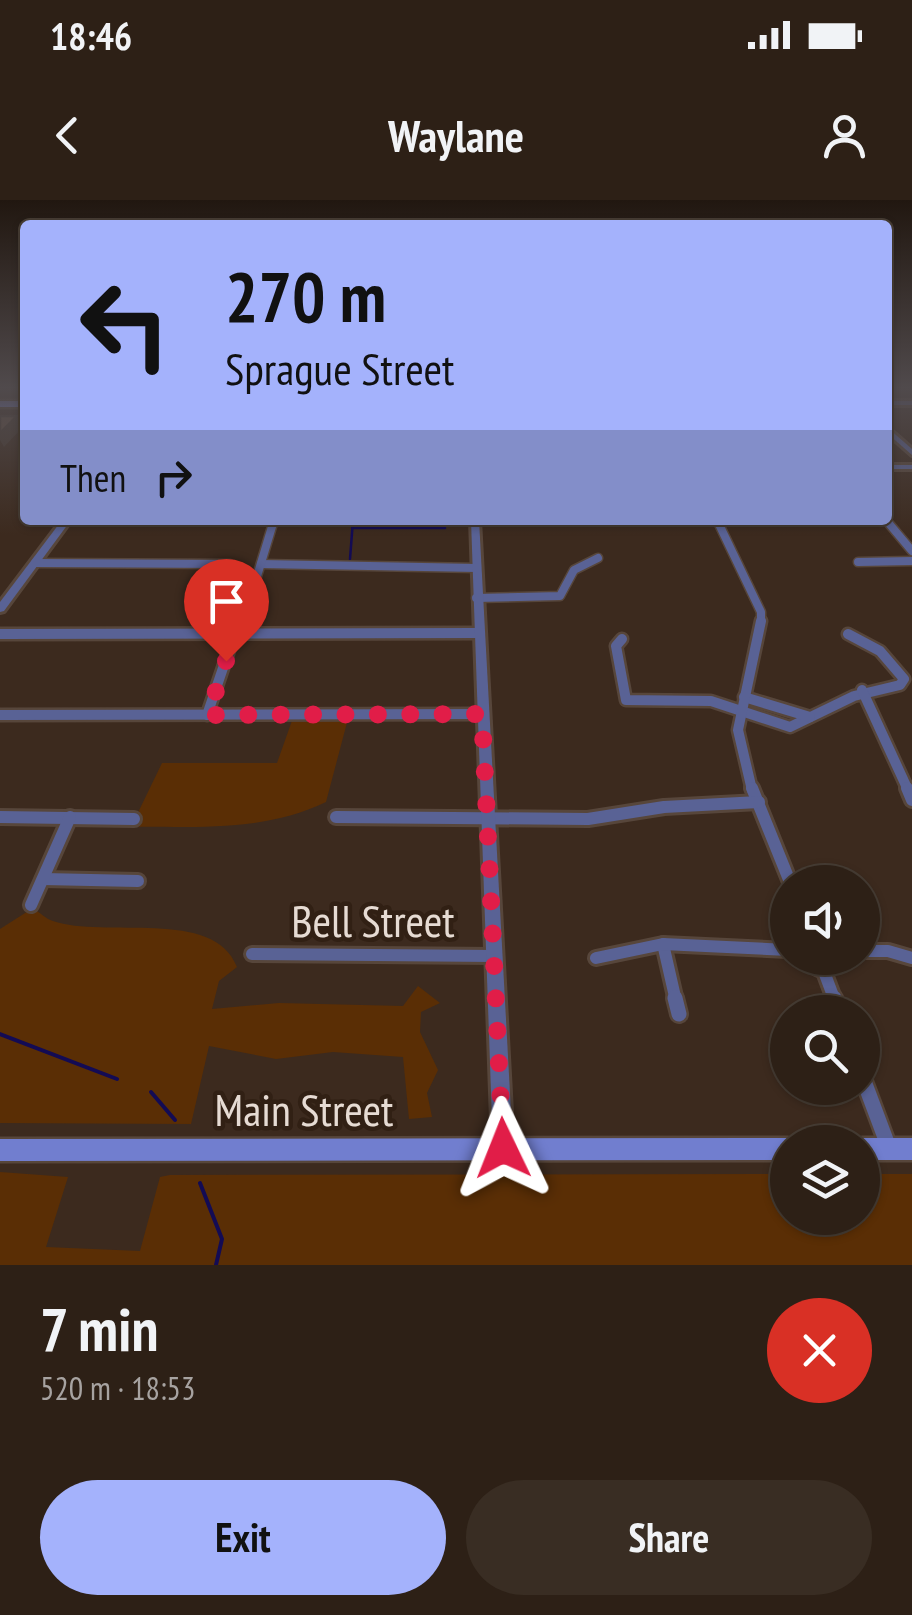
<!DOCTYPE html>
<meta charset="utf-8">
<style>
:root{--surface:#2d2016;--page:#392d23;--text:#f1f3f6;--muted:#a7a3a1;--line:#483e35;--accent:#a4b2fc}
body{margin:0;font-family:"PT Sans Narrow",sans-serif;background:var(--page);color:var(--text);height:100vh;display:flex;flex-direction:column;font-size:38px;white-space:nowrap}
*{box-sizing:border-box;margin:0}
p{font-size:32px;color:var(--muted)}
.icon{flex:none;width:55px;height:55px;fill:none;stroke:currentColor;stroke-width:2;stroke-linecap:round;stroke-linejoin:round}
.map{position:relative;height:1065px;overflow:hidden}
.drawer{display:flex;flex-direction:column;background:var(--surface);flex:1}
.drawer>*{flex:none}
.banner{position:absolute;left:20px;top:20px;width:872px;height:305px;border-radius:10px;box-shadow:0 2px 8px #0004,0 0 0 2px var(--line);background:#a4b2fc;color:#111;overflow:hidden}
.fabs{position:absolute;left:770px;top:665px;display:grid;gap:20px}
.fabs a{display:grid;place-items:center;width:110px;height:110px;border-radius:50%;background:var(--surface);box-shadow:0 2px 8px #0004,0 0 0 2px var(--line);font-size:50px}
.pin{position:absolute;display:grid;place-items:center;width:85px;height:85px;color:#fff;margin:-102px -42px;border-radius:50% 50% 50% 0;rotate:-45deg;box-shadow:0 0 10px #0007}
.pin .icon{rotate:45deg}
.me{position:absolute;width:110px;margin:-55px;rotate:358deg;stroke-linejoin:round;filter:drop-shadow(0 0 8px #0008)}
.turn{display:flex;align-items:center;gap:35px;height:210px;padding:0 40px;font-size:45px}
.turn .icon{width:130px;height:130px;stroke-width:2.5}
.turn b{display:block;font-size:70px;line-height:85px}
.then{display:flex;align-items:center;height:95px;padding:0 40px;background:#0003;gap:20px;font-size:38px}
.round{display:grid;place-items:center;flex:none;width:105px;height:105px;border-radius:52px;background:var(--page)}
.headline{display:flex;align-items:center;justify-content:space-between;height:170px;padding:0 40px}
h1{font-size:60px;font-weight:700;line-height:75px}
.action{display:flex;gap:20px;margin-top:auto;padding:20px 40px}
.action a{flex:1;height:115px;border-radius:60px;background:var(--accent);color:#111;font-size:40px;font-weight:700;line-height:115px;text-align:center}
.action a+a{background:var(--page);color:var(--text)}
.status{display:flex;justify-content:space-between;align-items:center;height:70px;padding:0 50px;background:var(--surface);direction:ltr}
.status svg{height:28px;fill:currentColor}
header{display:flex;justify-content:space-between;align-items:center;height:130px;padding:0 40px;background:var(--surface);font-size:45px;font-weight:700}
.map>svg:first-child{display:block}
.green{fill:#5a2e05}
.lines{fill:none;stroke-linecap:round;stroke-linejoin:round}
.stream-far1{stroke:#130b54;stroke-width:2.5}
.stream{stroke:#130b54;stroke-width:4}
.minor-far3-casing{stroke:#57463b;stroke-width:11}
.minor-far2-casing{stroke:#57463b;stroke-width:15}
.minor-far1-casing{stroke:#57463b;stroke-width:18}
.minor-casing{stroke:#57463b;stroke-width:20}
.tertiary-casing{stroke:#57463b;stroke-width:6}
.secondary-casing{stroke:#57463b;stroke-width:5}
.primary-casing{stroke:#57463b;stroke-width:5}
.minor-far3{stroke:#596295;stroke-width:8}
.minor-far2{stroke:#596295;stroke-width:10}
.minor-far1{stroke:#596295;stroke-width:12}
.minor{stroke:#596295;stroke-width:15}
.tertiary{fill:#596295;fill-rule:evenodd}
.secondary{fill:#717ecf;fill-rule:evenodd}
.primary{fill:#8393fc;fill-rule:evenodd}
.shaded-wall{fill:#45372e}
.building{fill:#634f42;stroke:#45372e;stroke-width:2.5}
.route{stroke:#e11d48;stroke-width:18;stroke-dasharray:0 32.4}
.labels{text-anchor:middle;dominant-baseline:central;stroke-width:9;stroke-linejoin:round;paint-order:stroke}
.near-street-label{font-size:45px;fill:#e6dbd3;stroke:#312014}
</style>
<div class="status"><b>18:46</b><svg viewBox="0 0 49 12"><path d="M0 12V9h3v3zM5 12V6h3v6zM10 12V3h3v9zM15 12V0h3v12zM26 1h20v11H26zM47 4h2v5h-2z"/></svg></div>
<header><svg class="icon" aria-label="back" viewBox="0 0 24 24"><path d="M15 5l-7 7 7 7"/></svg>Waylane<svg class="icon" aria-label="person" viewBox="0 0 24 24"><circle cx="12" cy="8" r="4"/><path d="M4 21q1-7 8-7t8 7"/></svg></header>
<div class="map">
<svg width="912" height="1065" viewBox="0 0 912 1065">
<rect width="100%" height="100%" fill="#3c2a1e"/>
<g class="green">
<path d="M294,515H349L326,602C264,632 198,626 131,627L162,563H277Z"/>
<path d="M33,708C39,712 46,719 53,721C104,739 214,707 237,767L219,781L212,809L279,803L403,806L418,786L440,803L421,812L420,832L438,870L427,893L432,917L409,919L403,857L333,852L276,859L209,846L191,924L0,923V729Z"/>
<path d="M0,972L68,977L46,1047L140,1051L160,977L170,975L787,974L788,1018H862L863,974H912V1065H0Z"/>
</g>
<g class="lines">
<g class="stream-far1">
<path d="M352,328H445"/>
<path d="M350,359L353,320"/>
</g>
<g class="stream">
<path d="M0,834L117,879"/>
<path d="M151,892L175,920"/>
<path d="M200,983L222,1039L216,1065"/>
</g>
<defs>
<g id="minor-far3">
<path d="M717,320L761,412V424"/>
<path d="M886,320L912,351"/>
<path d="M858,362L912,361"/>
<path d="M35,363L230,364"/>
<path d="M261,364L477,368"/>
<path d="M251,396L274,320"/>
<path d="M476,398L560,396L574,370L598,358"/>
<path d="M238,424L245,404"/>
</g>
<g id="minor-far2">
<path d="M0,434L478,433"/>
<path d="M622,439L616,446L626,500L711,501L790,527L854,496L900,485L904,479L880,451L848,434"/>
<path d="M862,490L908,590"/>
<path d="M744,497L810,517"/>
<path d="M0,515L483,514"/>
<path d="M207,515L239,421"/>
<path d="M752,590L738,530L761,421"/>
</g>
<g id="minor-far1">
<path d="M752,588L790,682"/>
<path d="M907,588L912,600"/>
<path d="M0,617L134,619"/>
<path d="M336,617L588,619L664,607L759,602"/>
<path d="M43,679L138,681"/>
<path d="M31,705L70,617"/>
<path d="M663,744L676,801"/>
<path d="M862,751H888L912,758"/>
<path d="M252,754L495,756"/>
<path d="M596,758L663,744L788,750"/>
<path d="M799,758L819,769L832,767L838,758"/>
<path d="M823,769L835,801"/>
</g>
<g id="minor">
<path d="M675,798L679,814"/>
<path d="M834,798L839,812"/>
<path d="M862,876L889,948"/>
</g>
<g id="tertiary">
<rect x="888" y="201" width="24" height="4"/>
<path d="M888,228L912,249V255L888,234Z"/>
<rect x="888" y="265" width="24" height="4"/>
<path d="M62,320H71L4,411L0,412V402Z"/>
<path d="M471,320H479L513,949L510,956L503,959L496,956L493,949Z"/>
</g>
<g id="secondary">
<path d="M788,938L796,942H788V960L0,961V939Z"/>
<path d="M862,938H912V960H862V942H854Z"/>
</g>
<rect id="primary" x="0" y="201" width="25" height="6"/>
</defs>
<use href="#minor-far3" class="minor-far3-casing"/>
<use href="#minor-far2" class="minor-far2-casing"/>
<use href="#minor-far1" class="minor-far1-casing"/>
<use href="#minor" class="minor-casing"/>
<use href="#tertiary" class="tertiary-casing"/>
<use href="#secondary" class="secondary-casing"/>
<use href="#primary" class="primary-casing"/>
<use href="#minor-far3" class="minor-far3"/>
<use href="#minor-far2" class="minor-far2"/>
<use href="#minor-far1" class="minor-far1"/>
<use href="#minor" class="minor"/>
<use href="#tertiary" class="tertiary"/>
<use href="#secondary" class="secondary"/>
<use href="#primary" class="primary"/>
</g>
<path class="shaded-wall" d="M17,216L22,228L4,247L0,240V233Z"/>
<path class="building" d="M0,216H17L0,233Z"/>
<linearGradient id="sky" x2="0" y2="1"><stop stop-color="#211710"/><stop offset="0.56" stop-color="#504a4c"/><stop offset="1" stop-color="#504a4c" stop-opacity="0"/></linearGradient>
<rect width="912" height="335" fill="url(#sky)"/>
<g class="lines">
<path class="route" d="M226,461L208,515L482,514L503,948"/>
</g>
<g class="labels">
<g class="near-street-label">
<text x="373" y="720">Bell Street</text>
<text x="304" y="909">Main Street</text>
</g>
</g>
</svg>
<div class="fabs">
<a><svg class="icon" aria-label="sound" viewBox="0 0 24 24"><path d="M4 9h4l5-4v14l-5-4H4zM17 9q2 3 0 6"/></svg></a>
<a><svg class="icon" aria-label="search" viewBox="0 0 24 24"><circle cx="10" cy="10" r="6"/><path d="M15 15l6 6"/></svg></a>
<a><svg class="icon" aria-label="layers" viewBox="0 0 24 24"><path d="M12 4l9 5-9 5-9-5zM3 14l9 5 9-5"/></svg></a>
</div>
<div class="pin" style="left:226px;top:461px;background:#d93025"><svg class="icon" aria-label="arrive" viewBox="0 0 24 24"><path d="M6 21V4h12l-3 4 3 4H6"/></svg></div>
<svg class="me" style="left:503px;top:948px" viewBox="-20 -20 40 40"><path d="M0-17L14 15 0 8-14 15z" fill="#e11d48" stroke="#fff" stroke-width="4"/></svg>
<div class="banner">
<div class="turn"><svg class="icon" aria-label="left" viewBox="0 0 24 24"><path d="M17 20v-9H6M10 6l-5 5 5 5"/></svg><div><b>270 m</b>Sprague Street</div></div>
<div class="then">Then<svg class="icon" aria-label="right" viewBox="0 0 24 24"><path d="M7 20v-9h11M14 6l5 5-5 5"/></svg></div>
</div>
</div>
<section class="drawer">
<div class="headline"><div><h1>7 min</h1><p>520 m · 18:53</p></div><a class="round" style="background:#d93025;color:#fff"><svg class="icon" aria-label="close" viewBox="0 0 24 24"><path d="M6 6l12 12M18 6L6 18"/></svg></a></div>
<div class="action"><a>Exit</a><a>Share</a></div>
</section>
